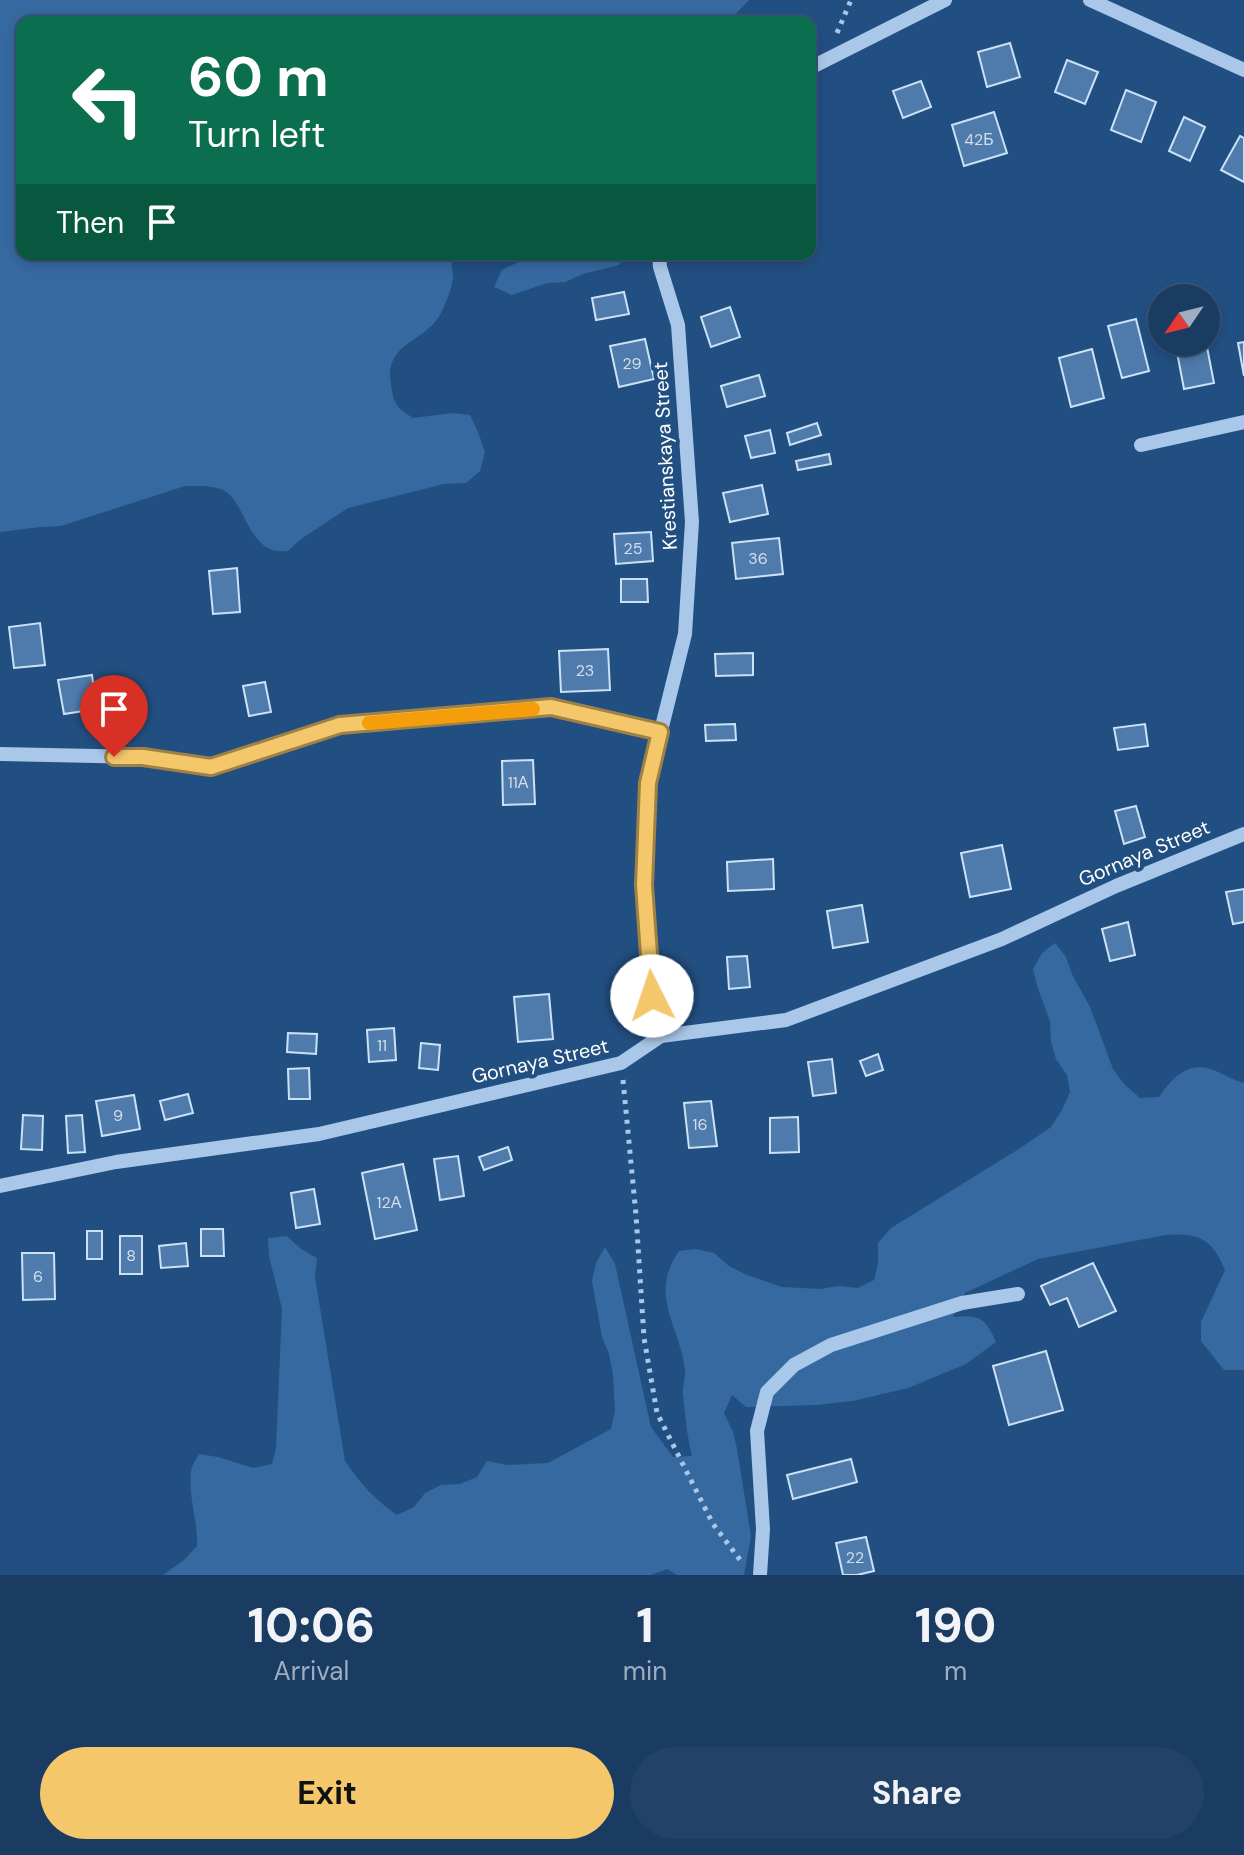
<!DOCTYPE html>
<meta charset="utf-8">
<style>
:root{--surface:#1a3b62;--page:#234268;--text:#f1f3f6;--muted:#9fadbe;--line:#385577;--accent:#f4c76b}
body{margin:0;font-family:"DM Sans",sans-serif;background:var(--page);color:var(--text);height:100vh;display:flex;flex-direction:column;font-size:30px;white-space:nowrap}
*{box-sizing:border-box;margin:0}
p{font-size:26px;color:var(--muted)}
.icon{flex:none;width:44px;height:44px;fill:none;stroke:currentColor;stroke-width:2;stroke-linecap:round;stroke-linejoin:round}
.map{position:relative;height:1575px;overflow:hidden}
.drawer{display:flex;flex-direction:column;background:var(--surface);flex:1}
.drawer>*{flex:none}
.hud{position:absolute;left:16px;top:16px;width:800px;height:244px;border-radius:16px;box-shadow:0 4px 12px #0003,0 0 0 2px var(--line);background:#0b6e4f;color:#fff;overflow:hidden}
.needle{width:52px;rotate:235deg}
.fabs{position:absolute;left:1148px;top:284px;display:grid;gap:16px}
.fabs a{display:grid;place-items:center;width:72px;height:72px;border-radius:50%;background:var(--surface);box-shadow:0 4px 12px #0003,0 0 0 2px var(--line);font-size:40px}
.pin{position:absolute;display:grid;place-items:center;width:68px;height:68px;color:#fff;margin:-82px -34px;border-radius:50% 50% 50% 0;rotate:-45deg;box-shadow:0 0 8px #0007}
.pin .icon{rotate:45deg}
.me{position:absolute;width:88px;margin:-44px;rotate:356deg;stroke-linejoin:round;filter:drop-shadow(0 0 6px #0008)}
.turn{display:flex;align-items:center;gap:28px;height:168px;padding:0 40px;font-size:36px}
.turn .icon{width:104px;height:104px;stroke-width:2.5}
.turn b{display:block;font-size:56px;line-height:68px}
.then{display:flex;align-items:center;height:76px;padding:0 40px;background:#0003;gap:16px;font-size:30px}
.eta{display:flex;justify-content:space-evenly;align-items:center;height:136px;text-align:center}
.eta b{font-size:48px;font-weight:700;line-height:56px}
.cta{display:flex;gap:16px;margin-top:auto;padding:16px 40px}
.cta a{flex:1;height:92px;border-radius:48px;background:var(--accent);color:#111;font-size:32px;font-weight:700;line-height:92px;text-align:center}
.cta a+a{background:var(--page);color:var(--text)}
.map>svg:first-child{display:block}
.green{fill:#3669a0}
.building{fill:#4f7bac;stroke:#cce1f6;stroke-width:2}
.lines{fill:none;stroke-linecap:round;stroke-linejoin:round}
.path{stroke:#a9c7e8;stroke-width:5;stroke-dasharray:4 6;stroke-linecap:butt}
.minor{stroke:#a9c7e8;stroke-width:14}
.route-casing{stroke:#9f8146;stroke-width:20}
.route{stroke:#f4c76b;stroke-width:14}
.slow{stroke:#f59e0b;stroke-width:14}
.labels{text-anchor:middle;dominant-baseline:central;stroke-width:8;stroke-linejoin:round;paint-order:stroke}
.number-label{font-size:16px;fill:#d3deea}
.street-label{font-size:20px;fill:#fff;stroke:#224f82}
</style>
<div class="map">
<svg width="1244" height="1575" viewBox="0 0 1244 1575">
<rect width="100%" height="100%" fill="#224f82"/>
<g class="green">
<path d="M0,0H749L728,22H22V254H455C449,263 453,268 453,278C452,288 446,303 441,313C426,343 383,342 391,384C394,405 396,407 413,418L452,413L470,415L478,432L485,452L480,471L466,483L444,484L348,508L301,539L288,551C283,551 274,552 270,549C246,538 243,500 223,490C212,485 197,486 185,486L61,526L40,527L0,532Z"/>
<path d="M535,254H626L619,265L583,274L565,282L547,283L512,295L494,287L502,270Z"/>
<path d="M1055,943L1066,957L1072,974L1090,1007L1113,1069L1124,1084L1140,1098L1159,1097C1170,1081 1185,1063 1207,1068C1220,1071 1231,1080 1244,1083V1370H1224L1201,1341V1322L1225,1270C1213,1240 1199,1232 1166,1235L1038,1259L965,1293L953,1317C979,1314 986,1318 996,1342L966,1364L908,1388L853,1401L816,1405L746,1407L732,1395L724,1413L733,1432L737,1449L751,1536L744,1575H677L667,1569L651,1575H163L184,1560L197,1546C198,1521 188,1496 191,1472C191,1466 196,1460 199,1454L218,1457L253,1468L272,1464L276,1448L282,1309L269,1256L268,1238L287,1236L301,1249L317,1258L315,1277L345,1461C359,1482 376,1501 397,1515L414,1507L425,1493L441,1485L460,1484L477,1477L487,1461L507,1465L548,1463L611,1429L615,1411L613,1375L609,1354L602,1337L592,1281L596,1263L605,1247L615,1264L651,1427L673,1457L692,1456C687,1436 685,1415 683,1394C682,1386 686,1378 685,1370C680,1325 648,1296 679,1251L696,1249L714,1253L729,1266L747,1275L782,1287L820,1289L838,1286L858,1288L874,1280L878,1263V1243L891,1228L1019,1149L1051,1127L1062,1110L1070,1092L1067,1075L1056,1059L1051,1042L1050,1021L1037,986L1033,969L1042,953Z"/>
</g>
<g class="building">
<path d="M1010,43L1020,77L987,87L978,52Z"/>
<path d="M1067,60L1098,72L1085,104L1055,92Z"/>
<path d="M921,81L931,107L903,118L893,91Z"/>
<path d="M1126,90L1156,102L1141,142L1111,130Z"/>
<path d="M994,112L1007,153L964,166L952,125Z"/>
<path d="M1184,117L1205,127L1190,161L1169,151Z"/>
<path d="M1240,136L1244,138V182L1221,170Z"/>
<path d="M624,292L629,314L596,320L592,298Z"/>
<path d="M730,307L740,337L711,347L701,317Z"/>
<path d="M1136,319L1149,371L1122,378L1108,326Z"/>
<path d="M645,339L654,379L619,387L610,346Z"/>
<path d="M1206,342L1214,383L1184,389L1176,347Z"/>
<path d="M1244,342V376L1238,343Z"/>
<path d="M1092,349L1104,398L1071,407L1059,358Z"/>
<path d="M759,375L765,396L727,407L721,386Z"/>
<path d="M817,423L821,435L790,445L787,433Z"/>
<path d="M770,430L775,453L751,458L745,436Z"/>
<path d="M829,454L831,464L798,470L796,461Z"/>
<path d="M762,485L768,514L730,522L723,493Z"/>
<path d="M651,532L653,561L616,564L614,534Z"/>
<path d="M779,538L783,574L736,579L732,543Z"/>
<path d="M237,568L240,612L213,614L209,571Z"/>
<path d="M621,579H647L648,602H621Z"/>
<path d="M40,623L45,665L14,668L9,627Z"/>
<path d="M608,649L610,690L561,692L559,651Z"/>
<path d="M753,653V675L716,676L715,654Z"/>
<path d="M92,675L97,709L64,714L58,680Z"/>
<path d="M265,682L271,712L249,716L243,686Z"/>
<path d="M735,724L736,740L706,741L705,725Z"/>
<path d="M1145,724L1148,746L1118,750L1114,728Z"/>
<path d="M533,760L535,804L503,805L502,761Z"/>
<path d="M1136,806L1145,837L1124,844L1115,811Z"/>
<path d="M1002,845L1011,889L970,897L961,853Z"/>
<path d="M773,859L774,889L728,891L727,862Z"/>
<path d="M1244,889V922L1233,924L1226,892Z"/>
<path d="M862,905L868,942L833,948L827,911Z"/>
<path d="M1128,922L1135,955L1110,961L1102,929Z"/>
<path d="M747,956L750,987L729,989L727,957Z"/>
<path d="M549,994L553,1039L518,1042L514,997Z"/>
<path d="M394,1028L396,1060L369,1062L367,1030Z"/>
<path d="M288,1033L317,1034L316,1054L287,1052Z"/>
<path d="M421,1043L440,1045L438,1070L419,1068Z"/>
<path d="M878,1054L883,1070L866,1076L860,1061Z"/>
<path d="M832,1059L836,1093L813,1096L808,1062Z"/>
<path d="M309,1068L310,1099H289L288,1069Z"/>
<path d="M188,1094L193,1113L165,1120L160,1101Z"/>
<path d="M134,1095L140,1129L102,1136L96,1101Z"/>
<path d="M711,1101L717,1146L689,1148L684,1103Z"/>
<path d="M23,1115L43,1116L42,1150L21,1149Z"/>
<path d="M82,1115L85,1152L68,1153L66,1116Z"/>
<path d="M798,1117L799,1152L770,1153V1118Z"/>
<path d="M508,1147L512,1160L484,1170L479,1157Z"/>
<path d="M458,1156L464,1196L440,1200L434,1159Z"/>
<path d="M403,1164L417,1230L375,1239L362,1173Z"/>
<path d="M314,1189L320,1224L296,1228L291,1193Z"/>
<path d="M201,1229H223L224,1256H201Z"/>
<rect x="87" y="1231" width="15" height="28"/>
<rect x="120" y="1236" width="22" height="38"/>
<path d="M186,1243L188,1266L161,1268L159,1246Z"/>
<path d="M22,1253H54L55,1299L23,1300Z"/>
<path d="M1093,1263L1116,1311L1079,1327L1067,1298L1050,1305L1041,1286Z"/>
<path d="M1046,1351L1063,1410L1009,1425L993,1366Z"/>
<path d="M851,1459L857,1482L793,1499L787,1475Z"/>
<path d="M866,1537L874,1571L857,1575H843L836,1543Z"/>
</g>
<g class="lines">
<g class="path">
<path d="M837,33L851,0"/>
<path d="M623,1080L636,1215L644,1338L657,1413L713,1524L741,1561"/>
</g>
<g class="minor">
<path d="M1090,0L1244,70"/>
<path d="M810,68L945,0"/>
<path d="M659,254L660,267L678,325L692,522L685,634L648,783L644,885L652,996L661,1036"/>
<path d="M1141,445L1244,422"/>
<path d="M0,754L143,757L211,767L340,725L551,707L660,732"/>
<path d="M0,1186L116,1162L319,1134L621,1063L661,1036L786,1020L1002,939L1116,886L1244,834"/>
<path d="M760,1575L763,1529L757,1431L767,1392L794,1365L831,1345L962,1303L1018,1294"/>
</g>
</g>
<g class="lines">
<defs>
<path id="route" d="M114,757H143L211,767L340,725L551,707L660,732L648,783L644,885L652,996"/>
</defs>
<use href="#route" class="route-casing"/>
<use href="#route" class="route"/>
<path class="slow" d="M369,723L533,709"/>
</g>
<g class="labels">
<g class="number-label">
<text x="979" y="139">42Б</text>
<text x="632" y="363">29</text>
<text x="633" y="548">25</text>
<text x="758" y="558">36</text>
<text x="585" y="670">23</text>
<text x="518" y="782">11А</text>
<text x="382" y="1045">11</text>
<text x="118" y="1115">9</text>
<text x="700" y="1124">16</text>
<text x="389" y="1202">12А</text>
<text x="131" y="1255">8</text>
<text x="38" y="1276">6</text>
<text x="855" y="1557">22</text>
</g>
<g class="street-label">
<text transform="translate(665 456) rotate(-93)">Krestianskaya Street</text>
<text transform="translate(1144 853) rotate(-23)">Gornaya Street</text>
<text transform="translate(540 1061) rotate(-13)">Gornaya Street</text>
</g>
</g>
</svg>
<div class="fabs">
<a><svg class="needle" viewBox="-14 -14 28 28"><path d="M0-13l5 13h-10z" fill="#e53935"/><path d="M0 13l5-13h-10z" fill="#9fadbe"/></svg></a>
</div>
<div class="pin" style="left:114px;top:757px;background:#d93025"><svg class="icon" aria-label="arrive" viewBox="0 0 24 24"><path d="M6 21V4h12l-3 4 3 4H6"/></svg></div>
<svg class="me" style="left:652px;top:996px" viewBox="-20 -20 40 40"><circle r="19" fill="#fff"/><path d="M0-13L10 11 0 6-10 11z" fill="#f4c76b"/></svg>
<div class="hud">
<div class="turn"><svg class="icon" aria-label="left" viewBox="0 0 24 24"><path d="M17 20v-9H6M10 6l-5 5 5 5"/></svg><div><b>60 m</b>Turn left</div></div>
<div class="then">Then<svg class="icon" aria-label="arrive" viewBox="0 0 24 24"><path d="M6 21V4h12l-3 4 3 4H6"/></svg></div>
</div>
</div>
<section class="drawer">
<div class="eta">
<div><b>10:06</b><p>Arrival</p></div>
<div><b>1</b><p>min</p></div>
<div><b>190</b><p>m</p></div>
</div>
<div class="cta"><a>Exit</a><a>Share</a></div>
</section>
